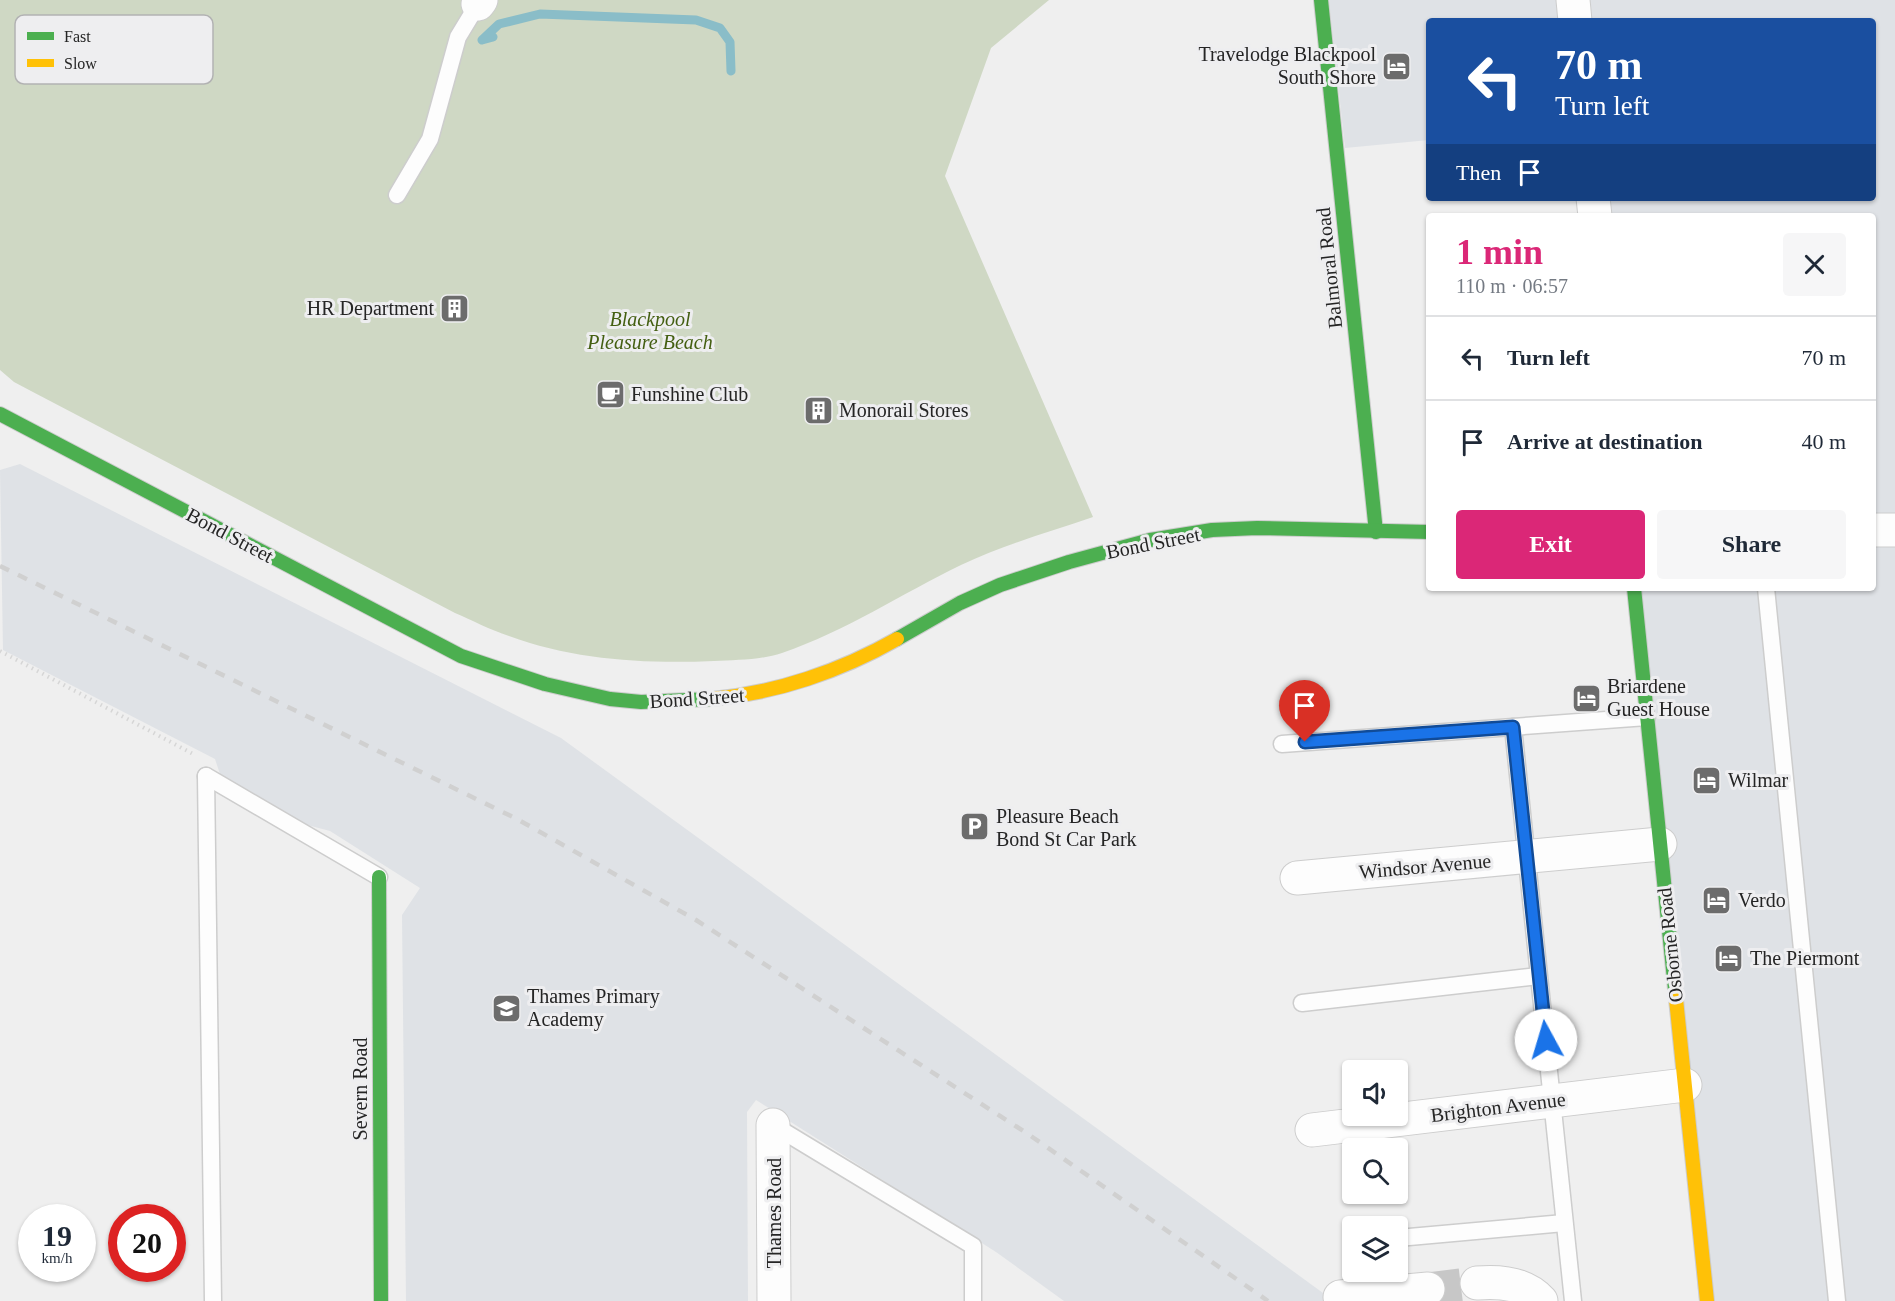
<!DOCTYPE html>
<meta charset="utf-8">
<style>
:root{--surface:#fff;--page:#f6f6f7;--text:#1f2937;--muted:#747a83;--line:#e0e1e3;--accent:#db2777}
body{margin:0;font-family:Georgia,serif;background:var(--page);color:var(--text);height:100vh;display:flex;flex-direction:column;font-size:22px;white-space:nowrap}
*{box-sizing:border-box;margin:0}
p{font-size:20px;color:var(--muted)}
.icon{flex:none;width:33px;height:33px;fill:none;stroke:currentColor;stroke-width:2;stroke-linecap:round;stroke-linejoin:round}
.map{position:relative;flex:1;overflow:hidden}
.side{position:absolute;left:1426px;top:213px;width:450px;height:378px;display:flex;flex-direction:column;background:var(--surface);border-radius:6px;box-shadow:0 2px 4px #0004}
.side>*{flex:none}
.hud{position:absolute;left:1426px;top:18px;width:450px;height:183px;border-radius:6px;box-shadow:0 2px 4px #0004;background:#1a4fa0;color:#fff;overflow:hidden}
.tools{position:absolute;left:1342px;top:1060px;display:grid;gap:12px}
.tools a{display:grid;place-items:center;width:66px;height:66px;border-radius:6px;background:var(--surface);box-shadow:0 2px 4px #0004;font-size:30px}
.speed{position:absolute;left:18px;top:1204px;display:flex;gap:12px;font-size:30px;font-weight:700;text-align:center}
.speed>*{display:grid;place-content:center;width:78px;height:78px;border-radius:50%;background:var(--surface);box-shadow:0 2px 4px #0004;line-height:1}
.speed small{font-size:15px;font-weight:400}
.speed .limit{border:9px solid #d22;background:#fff;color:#111}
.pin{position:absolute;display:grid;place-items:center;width:51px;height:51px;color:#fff;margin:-62px -26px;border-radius:50% 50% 50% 0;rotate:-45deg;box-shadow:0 0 6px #0007}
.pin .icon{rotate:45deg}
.me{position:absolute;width:66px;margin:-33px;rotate:354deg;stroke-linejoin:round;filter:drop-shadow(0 0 4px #0008)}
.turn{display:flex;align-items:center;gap:21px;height:126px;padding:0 30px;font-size:27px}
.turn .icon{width:78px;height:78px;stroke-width:2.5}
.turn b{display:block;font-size:42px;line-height:51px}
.then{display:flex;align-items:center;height:57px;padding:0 30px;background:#0003;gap:12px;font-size:22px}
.round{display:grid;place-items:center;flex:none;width:63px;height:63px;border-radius:6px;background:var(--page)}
.headline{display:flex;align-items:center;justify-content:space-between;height:102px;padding:0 30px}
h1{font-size:36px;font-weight:700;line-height:45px;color:var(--accent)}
.cta{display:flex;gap:12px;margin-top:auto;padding:12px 30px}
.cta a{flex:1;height:69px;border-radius:6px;background:var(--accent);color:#fff;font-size:24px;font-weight:700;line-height:69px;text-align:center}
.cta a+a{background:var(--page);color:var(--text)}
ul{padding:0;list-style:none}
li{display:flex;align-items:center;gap:18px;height:84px;padding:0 30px;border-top:2px solid var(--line)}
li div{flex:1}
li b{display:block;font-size:22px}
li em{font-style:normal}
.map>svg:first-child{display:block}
.built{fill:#dfe2e6}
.green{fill:#cfd8c4}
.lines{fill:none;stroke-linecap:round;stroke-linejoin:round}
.stream{stroke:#8abdc8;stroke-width:9}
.street-tunnel{stroke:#c7c7c7;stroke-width:33;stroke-dasharray:33 16;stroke-linecap:butt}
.lane-casing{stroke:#cdcdcd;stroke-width:19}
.street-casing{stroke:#cdcdcd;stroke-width:35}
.fast-casing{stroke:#cdcdcd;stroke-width:16}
.slow-casing{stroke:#cdcdcd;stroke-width:16}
.path{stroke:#d6d6d6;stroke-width:4;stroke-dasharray:1.5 4.5;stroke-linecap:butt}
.lane{stroke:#fdfdfd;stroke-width:16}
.street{stroke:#fdfdfd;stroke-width:33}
.fast{stroke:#4caf50;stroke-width:14}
.slow{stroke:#ffc107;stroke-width:14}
.rail{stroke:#d0d0d0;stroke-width:4.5;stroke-dasharray:10 10;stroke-linecap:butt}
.route-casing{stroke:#114b97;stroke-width:15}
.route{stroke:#1a73e8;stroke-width:10}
.labels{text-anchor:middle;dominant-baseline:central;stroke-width:6;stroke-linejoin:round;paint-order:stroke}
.poi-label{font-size:20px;fill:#252525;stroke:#eeeef0;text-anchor:start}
.street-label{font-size:20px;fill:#252525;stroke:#eeeef0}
.park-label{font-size:20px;font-style:italic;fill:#445f12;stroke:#eeeef0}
.key{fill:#eeeef0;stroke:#b2b2b3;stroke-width:1.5}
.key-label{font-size:16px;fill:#252525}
</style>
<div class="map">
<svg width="1895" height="1301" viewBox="0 0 1895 1301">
<rect width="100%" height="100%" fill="#efefef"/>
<g class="built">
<path d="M1329,0H1895V1301H1699L1633,588H1874V216H1604L1603,198H1874V21H1430L1429,140L1345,148Z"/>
<path d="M20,464L561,738L1334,1301H1064L996,1252L756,1100L747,1112L748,1301H406L402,915L420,888L330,831L300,823L222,780L215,759L3,650L0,470Z"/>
</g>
<path class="green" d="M0,0H1049L991,48L945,176L1093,517C1049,532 1003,545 961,565C901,594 846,631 782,653C761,660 736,660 714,661C645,664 574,660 509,636C490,630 472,620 455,613L31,391L14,382L0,370Z"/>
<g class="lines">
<path class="stream" d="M493,37L482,40L499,24L540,14L696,20L720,28L730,42L731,71"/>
<path class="street-tunnel" d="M1428,1289L1477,1283"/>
<defs>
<g id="lane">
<path d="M397,195L430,139L458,37L478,4"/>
<path d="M1766,588L1837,1301"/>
<path d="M1513,727L1573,1301"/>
<path d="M1282,744L1647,717"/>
<path d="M206,776L213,1301"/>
<path d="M206,776L379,877"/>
<path d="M1302,1003L1538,976"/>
<path d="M773,1125L973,1246V1301"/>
<path d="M1398,1238L1564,1223"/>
</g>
<g id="street">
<path d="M1573,0L1575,21"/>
<path d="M478,4L481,0"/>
<path d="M1593,198L1595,216"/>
<path d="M1874,530H1895"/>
<path d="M1297,878L1660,844"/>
<path d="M773,1125L774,1301"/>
<path d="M1312,1130L1685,1085"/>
<path d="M1477,1283C1500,1281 1525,1283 1541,1301"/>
<path d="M1340,1297L1428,1289"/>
</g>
<g id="fast">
<path d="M1321,0L1376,532"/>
<path d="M0,414L461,656L545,684L610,699L641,702L712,699"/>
<path d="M1634,588L1676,999"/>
<path d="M897,639L960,603L1000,585L1069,562L1150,540L1212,530L1257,528L1430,532"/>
<path d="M379,877L381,1301"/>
</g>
<g id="slow">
<path d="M712,699C776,693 841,671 897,639"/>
<path d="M1676,999L1707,1301"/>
</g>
</defs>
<use href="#lane" class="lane-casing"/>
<use href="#street" class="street-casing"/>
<use href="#fast" class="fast-casing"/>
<use href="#slow" class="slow-casing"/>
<path class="path" d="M0,651L195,755"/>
<use href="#lane" class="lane"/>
<use href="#street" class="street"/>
<use href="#fast" class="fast"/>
<use href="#slow" class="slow"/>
<path class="rail" d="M0,566L517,819L696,920L1028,1134L1268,1301"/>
</g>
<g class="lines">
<defs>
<path id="route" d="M1305,742L1513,727L1546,1040"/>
</defs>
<use href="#route" class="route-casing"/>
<use href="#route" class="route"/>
</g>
<defs>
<symbol id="hotel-square" viewBox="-11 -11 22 22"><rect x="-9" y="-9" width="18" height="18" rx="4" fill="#6c6c6c" stroke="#eeeef0"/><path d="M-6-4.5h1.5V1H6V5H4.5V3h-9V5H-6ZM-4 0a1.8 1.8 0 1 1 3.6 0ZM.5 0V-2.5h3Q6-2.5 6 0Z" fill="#fff"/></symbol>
<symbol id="building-square" viewBox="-11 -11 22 22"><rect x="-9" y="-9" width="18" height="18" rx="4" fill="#6c6c6c" stroke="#eeeef0"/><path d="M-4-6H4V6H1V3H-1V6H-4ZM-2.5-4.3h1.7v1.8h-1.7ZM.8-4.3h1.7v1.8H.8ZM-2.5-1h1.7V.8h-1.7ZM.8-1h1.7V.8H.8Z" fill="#fff"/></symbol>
<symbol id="cafe-square" viewBox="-11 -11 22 22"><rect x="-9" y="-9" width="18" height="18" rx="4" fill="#6c6c6c" stroke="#eeeef0"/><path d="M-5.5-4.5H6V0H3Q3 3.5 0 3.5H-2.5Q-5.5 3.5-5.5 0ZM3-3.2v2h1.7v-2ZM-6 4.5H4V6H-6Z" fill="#fff"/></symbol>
<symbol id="parking-square" viewBox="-11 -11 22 22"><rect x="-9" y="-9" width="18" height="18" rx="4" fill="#6c6c6c" stroke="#eeeef0"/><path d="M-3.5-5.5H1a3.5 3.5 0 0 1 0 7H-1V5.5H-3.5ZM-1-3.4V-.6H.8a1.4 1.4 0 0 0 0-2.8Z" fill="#fff"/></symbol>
<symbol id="school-square" viewBox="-11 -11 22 22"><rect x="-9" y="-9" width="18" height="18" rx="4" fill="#6c6c6c" stroke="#eeeef0"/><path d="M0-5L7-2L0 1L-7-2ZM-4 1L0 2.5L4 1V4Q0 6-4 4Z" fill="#fff"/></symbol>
</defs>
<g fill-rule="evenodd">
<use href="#hotel-square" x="1380" y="50" width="33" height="33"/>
<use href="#building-square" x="438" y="292" width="33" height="33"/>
<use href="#cafe-square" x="594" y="378" width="33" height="33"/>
<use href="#building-square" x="802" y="394" width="33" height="33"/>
<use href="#hotel-square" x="1570" y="682" width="33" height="33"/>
<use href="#hotel-square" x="1690" y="764" width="33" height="33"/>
<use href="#parking-square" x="958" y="810" width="33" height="33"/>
<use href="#hotel-square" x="1700" y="884" width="33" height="33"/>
<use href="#hotel-square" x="1712" y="942" width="33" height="33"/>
<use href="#school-square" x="490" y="992" width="33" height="33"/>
</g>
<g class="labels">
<g class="poi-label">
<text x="1376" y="54" text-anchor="end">Travelodge Blackpool<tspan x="1376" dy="23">South Shore</tspan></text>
<text x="434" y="308" text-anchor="end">HR Department</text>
<text x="631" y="394">Funshine Club</text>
<text x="839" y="410">Monorail Stores</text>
<text x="1607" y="686">Briardene<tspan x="1607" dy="23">Guest House</tspan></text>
<text x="1728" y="780">Wilmar</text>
<text x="996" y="816">Pleasure Beach<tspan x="996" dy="23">Bond St Car Park</tspan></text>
<text x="1738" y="900">Verdo</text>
<text x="1750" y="958">The Piermont</text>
<text x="527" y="996">Thames Primary<tspan x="527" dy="23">Academy</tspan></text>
</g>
<g class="street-label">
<text transform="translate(1329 268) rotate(-96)">Balmoral Road</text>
<text transform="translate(230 535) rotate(28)">Bond Street</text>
<text transform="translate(1153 543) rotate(-11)">Bond Street</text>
<text transform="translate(697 698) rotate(-4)">Bond Street</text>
<text transform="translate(1425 866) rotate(-5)">Windsor Avenue</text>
<text transform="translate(1670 945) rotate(-96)">Osborne Road</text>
<text transform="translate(360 1089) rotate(-90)">Severn Road</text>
<text transform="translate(1498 1107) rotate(-7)">Brighton Avenue</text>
<text transform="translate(774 1213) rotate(-90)">Thames Road</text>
</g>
<g class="park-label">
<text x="650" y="319">Blackpool<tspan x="650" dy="23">Pleasure Beach</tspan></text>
</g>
</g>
<rect x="15" y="15" width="198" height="69" rx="9" class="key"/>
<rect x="27" y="32" width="27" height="8" fill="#4caf50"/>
<rect x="27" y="59" width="27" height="8" fill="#ffc107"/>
<g class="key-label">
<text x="64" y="42">Fast</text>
<text x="64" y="69">Slow</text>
</g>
</svg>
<div class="tools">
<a><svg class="icon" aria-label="sound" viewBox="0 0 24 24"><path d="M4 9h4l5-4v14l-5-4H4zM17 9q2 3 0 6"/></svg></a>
<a><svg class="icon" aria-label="search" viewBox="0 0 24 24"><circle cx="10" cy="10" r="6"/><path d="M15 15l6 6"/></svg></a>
<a><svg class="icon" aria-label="layers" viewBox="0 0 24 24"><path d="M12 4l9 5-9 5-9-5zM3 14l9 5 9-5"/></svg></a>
</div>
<div class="speed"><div>19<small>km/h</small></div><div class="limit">20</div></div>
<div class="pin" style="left:1305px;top:742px;background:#d93025"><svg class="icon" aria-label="arrive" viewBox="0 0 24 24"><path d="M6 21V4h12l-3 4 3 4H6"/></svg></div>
<svg class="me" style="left:1546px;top:1040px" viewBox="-20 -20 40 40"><circle r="19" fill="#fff"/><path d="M0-13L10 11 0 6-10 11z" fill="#1a73e8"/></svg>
<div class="hud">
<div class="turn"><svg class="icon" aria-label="left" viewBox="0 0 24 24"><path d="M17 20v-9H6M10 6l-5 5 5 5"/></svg><div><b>70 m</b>Turn left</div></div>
<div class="then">Then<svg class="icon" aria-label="arrive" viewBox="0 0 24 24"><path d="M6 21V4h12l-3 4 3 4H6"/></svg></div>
</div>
<section class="side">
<div class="headline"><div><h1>1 min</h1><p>110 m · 06:57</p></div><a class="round"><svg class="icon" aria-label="close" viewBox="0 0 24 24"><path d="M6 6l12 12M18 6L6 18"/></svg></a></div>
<ul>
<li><svg class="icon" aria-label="left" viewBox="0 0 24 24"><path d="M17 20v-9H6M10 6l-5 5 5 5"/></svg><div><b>Turn left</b></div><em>70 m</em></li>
<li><svg class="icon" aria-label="arrive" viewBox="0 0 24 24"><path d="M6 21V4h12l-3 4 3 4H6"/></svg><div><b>Arrive at destination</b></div><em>40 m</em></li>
</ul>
<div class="cta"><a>Exit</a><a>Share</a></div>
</section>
</div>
